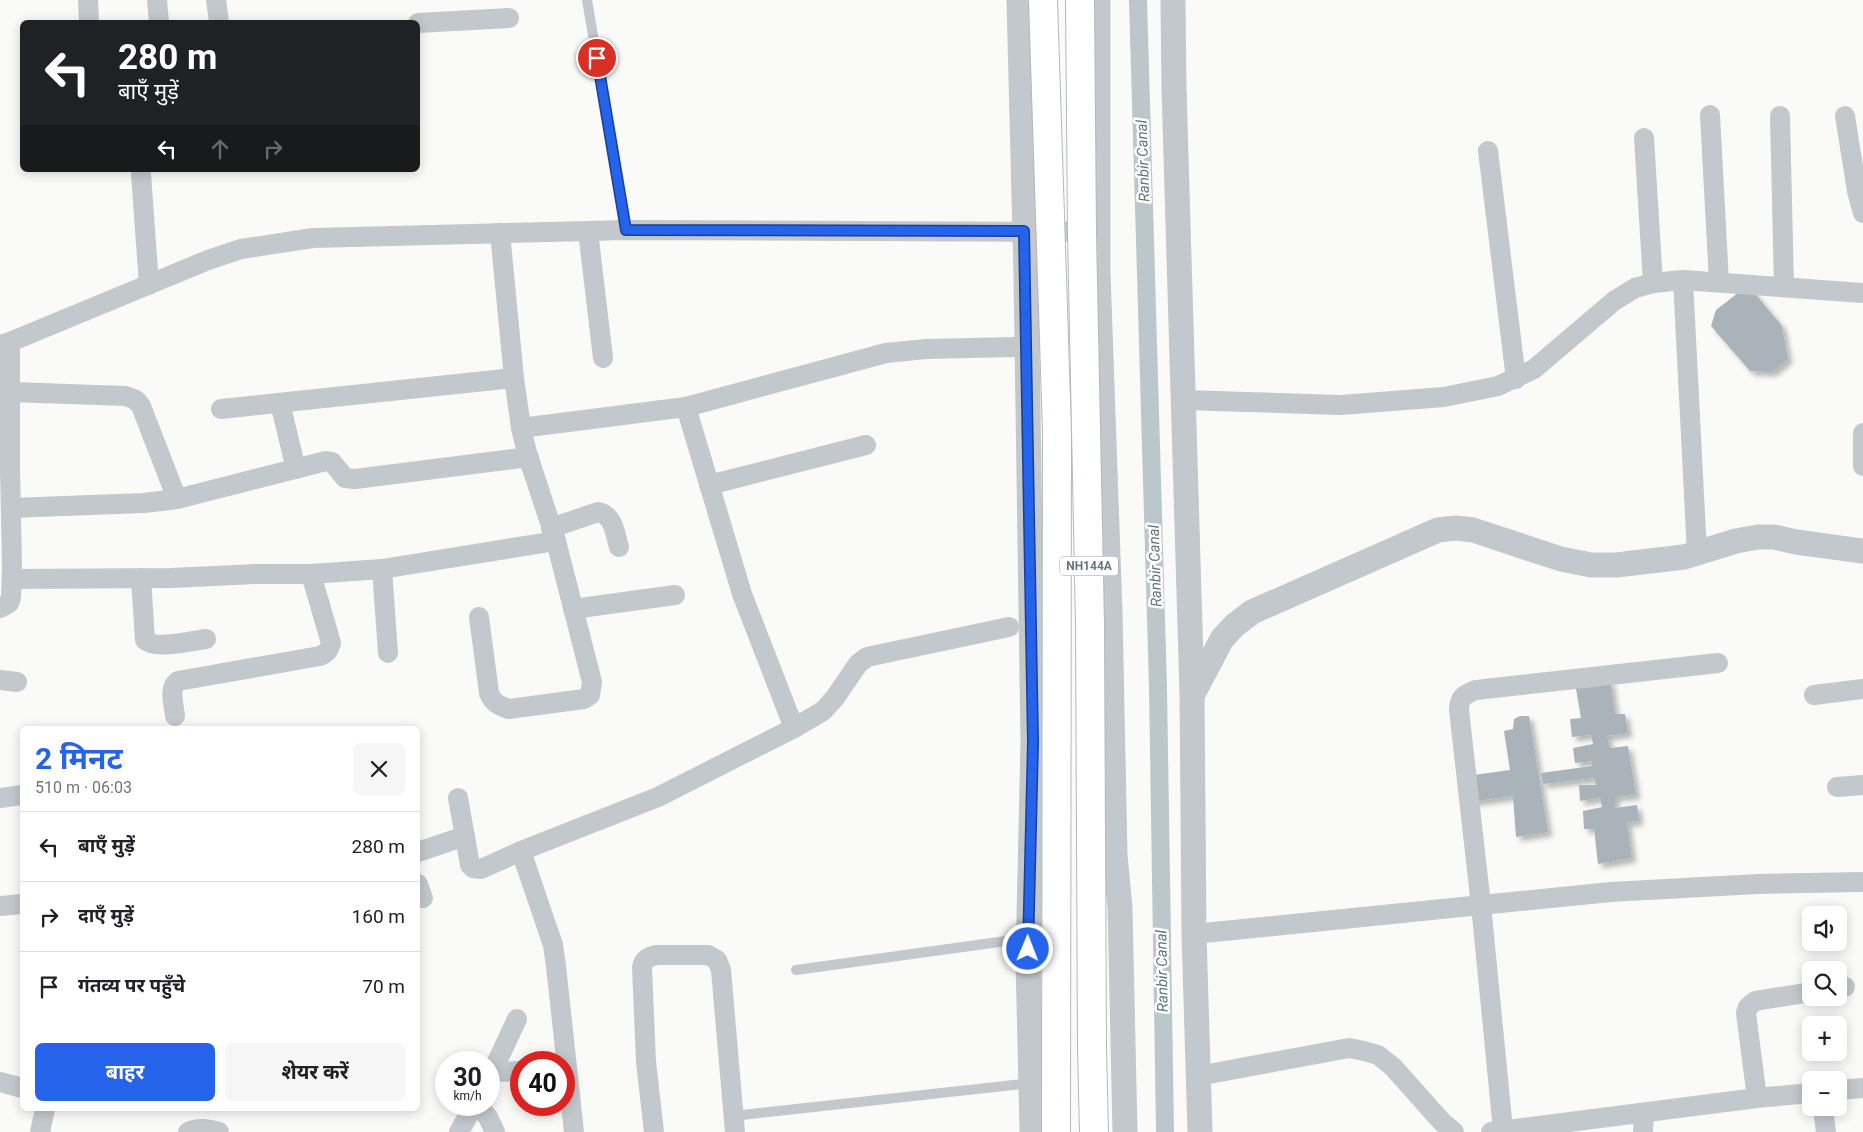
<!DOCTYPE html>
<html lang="hi">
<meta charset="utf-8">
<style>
:root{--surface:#fff;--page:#f6f6f6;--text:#202124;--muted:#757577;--line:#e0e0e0;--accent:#2563eb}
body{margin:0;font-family:Roboto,"Noto Sans Devanagari",sans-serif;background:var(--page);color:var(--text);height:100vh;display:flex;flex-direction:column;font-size:19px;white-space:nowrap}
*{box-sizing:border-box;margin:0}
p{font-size:16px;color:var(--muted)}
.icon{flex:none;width:28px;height:28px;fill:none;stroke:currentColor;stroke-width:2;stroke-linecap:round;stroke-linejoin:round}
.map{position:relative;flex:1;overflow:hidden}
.panel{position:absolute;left:20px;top:726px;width:400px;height:385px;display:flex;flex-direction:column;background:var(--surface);border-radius:8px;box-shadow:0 2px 12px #0003}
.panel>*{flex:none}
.guide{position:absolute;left:20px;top:20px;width:400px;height:152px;border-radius:8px;box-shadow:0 2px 12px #0003;background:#202124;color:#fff;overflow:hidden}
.tools{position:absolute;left:1802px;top:906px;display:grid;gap:10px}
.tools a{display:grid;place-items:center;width:45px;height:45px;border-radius:8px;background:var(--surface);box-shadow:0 2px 12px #0003;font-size:25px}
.speed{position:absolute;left:435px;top:1051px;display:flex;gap:10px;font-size:25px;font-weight:700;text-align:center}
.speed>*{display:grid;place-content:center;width:65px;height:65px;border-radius:50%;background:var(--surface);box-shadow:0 2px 12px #0003;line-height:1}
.speed small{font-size:12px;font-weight:400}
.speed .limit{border:8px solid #d22;background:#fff;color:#111}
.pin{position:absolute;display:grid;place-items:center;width:42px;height:42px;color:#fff;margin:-21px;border:2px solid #fff;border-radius:50%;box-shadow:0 1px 5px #0007}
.me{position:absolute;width:55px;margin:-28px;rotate:1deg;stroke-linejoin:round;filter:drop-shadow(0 0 4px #0008)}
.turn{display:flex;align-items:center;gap:18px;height:105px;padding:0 15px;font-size:22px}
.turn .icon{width:65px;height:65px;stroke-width:2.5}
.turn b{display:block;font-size:35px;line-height:42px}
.lanes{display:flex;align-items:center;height:48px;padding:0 15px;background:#0003;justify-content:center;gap:25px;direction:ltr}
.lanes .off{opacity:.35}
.round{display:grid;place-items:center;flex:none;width:52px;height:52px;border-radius:8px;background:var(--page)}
.overview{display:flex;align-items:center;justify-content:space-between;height:85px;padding:0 15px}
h1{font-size:30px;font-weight:700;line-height:38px;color:var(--accent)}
.button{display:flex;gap:10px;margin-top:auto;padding:10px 15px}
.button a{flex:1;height:58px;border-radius:8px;background:var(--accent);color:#fff;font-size:20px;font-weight:700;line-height:58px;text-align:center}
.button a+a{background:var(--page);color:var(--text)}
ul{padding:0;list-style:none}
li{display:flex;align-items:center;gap:15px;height:70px;padding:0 15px;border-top:1px solid var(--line)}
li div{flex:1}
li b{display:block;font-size:19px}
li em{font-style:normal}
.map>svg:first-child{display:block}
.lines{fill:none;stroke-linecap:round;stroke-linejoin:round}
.canal{stroke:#bbc7cb;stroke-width:18}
.building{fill:#aab3b9;filter:url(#shadow)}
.service{stroke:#c3c8cc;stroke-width:10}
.minor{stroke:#c3c8cc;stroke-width:20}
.tertiary{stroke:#c3c8cc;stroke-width:25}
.trunk-bridge-casing{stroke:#b4b9bd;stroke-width:30;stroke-linecap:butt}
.trunk-bridge{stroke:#fff;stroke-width:28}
.route-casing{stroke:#184099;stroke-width:12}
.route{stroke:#2563eb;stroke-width:9}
.labels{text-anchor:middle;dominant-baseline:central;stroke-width:5;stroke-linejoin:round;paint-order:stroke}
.shield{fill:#fff;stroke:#939fa8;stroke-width:1}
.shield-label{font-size:12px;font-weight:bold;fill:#657683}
.water-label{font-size:15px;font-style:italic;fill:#60757c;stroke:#fff}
</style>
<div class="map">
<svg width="1863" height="1132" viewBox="0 0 1863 1132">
<defs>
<filter id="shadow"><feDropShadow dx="4.5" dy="4.5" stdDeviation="2.5" flood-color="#0004"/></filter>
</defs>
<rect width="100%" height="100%" fill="#fafaf8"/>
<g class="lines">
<path class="canal" d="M1138,0L1158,687L1165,1132"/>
</g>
<g class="building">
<path d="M1748,285L1782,326L1788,359L1772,372L1750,371L1711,326L1716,310Z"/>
<path d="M1610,679L1615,714H1625L1628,733L1607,736L1610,748L1628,746L1636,795L1615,797V808L1637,805L1639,821L1627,822L1632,858L1598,864L1594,829H1584L1583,811L1602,807L1600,798L1580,801L1579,785H1596L1594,778L1543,784L1541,773L1592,766V761L1575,763L1573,748L1593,744L1591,735L1572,737L1570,719L1581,718L1575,683Z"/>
<path d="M1520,716H1529L1548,832L1516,837L1513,796L1471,802L1467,776L1510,770L1504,731L1513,729L1514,719Z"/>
</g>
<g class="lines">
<g class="service">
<path d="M587,0L626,230"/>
<path d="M796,970L1028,938"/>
<path d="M733,1116L1031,1083"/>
</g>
<g class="minor">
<path d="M88,0L89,22"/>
<path d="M157,0L159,22"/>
<path d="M216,0L219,22"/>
<path d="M418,23L509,18"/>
<path d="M1710,115L1719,282"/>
<path d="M1780,116L1784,287"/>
<path d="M1845,116L1857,191L1863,213"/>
<path d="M1644,138L1653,283"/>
<path d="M1488,151L1516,379"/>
<path d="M141,174L149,285"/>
<path d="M588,231L603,358"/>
<path d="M1683,280L1697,553"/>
<path d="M0,345L10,342L208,260L241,249L313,238L626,230L1096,232"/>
<path d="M9,392L126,396L136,400L141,406L177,499"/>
<path d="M1183,400L1341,405L1444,397L1498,386L1534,369L1614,301L1635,288L1653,283L1683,280L1863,293"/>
<path d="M280,403L296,469"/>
<path d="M686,407L742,594L794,728"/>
<path d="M221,409L514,378"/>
<path d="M521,428L686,407L886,353L926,349L1016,347"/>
<path d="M1863,433V466"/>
<path d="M709,485L866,445"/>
<path d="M11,508L144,503L177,499L326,461L332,462L345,478L355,479L529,457"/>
<path d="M551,528L598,512C614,515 615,534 619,547"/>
<path d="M382,569L388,653"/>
<path d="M141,578L145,640C155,650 191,641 206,639"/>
<path d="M12,579L171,578L257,574H311L382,569L556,541"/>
<path d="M0,608L9,603L11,598L12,567L10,467V342"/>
<path d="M573,609L675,595"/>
<path d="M479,617L489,693C493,703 498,705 508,709L584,699L590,695L592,682L556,541L527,453L521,428L514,378L500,233"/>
<path d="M0,680L17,682"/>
<path d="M1814,695L1863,689"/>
<path d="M175,716C174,705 168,688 178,681L320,656C327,653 329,650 331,643L311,574"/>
<path d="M1837,787L1863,785"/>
<path d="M0,798L22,795"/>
<path d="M458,798L470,865L473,868L481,869L521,851L658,797L794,728L823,711L834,699L858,664L867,657L1009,627"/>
<path d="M521,851L553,945L556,966L574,1132"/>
<path d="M418,852L465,836"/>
<path d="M418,884L423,898"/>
<path d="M0,906L22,904"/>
<path d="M1194,934L1611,892L1757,884L1863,882"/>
<path d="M1839,988L1845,987"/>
<path d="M493,1072L521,1071"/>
<path d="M1198,1076L1349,1048L1364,1051L1378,1055L1393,1067L1442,1122L1454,1132"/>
<path d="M489,1079L517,1019"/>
<path d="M0,1082L22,1088"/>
<path d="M1839,1090L1863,1088"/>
<path d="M1757,1098L1746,1013L1748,1007L1755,1001L1811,992"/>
<path d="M477,1105L488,1117L495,1132"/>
<path d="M1823,1108L1826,1132"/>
<path d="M1503,1130L1481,905L1459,710C1459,697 1464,695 1476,690L1718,663"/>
<path d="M40,1132L45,1109"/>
<path d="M188,1132C199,1127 208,1129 219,1132"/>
<path d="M459,1132L474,1105"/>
<path d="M654,1132L646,1062L642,967C644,959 648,957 656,955H708L717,960L721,970L735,1132"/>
<path d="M1491,1132L1757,1098L1811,1093"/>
<path d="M1643,1132L1644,1113"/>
</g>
<g class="tertiary">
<path d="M1019,0L1026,275L1033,742L1028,960L1032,1132"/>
<path d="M1098,0V273L1110,612L1115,855L1120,908L1125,1132"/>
<path d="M1173,0L1174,89L1192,694L1194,934L1200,1132"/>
<path d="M1194,692L1222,639L1235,625L1252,612L1438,530L1456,528L1473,530L1561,559L1591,565H1616L1684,557L1736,541L1758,537H1774L1796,542L1863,551"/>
</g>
<defs>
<g id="trunk-bridge">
<path d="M1043,0L1057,432L1056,1132"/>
<path d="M1080,0L1082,233L1090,625L1092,1049L1094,1132"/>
</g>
</defs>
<use href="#trunk-bridge" class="trunk-bridge-casing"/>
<use href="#trunk-bridge" class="trunk-bridge"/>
</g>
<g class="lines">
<defs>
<path id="route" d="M597,58L626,230L1024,231L1033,742L1028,949"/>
</defs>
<use href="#route" class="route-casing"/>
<use href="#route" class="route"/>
</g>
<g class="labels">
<rect class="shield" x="1060" y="556.5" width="58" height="19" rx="4"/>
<g class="shield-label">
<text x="1089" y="566">NH144A</text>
</g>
<g class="water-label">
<text transform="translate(1143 161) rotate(-92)">Ranbir Canal</text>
<text transform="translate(1155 566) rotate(-92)">Ranbir Canal</text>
<text transform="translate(1162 971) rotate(-91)">Ranbir Canal</text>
</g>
</g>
</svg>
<div class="tools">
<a><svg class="icon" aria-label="sound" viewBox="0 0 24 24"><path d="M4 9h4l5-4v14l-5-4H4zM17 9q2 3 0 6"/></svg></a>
<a><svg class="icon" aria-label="search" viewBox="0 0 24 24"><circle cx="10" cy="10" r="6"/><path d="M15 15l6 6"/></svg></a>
<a>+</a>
<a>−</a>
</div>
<div class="speed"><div>30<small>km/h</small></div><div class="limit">40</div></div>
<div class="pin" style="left:597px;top:58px;background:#d93025"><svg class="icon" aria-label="arrive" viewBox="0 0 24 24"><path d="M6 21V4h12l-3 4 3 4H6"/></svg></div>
<svg class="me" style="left:1028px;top:949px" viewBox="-20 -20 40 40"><circle r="17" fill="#2563eb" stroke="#fff" stroke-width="3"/><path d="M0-11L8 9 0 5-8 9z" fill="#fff"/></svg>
<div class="guide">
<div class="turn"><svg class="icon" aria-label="left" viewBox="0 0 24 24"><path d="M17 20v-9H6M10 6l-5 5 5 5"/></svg><div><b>280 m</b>बाएँ मुड़ें</div></div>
<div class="lanes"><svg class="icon" aria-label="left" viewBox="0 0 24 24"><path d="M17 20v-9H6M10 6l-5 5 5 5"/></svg><svg class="icon off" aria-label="ahead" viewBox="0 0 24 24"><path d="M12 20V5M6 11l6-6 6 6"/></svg><svg class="icon off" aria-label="right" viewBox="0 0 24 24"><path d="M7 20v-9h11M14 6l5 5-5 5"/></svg></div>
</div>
<section class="panel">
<div class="overview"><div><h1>2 मिनट</h1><p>510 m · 06:03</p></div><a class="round"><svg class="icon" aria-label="close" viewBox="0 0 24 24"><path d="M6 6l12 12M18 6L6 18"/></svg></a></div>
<ul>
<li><svg class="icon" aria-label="left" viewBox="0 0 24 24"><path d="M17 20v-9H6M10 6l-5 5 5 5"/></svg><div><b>बाएँ मुड़ें</b></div><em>280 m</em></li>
<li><svg class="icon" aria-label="right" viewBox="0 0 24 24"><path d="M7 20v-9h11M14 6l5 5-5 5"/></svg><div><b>दाएँ मुड़ें</b></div><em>160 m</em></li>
<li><svg class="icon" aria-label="arrive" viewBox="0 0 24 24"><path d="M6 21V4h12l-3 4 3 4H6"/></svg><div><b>गंतव्य पर पहुँचे</b></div><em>70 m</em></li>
</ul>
<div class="button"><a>बाहर</a><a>शेयर करें</a></div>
</section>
</div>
